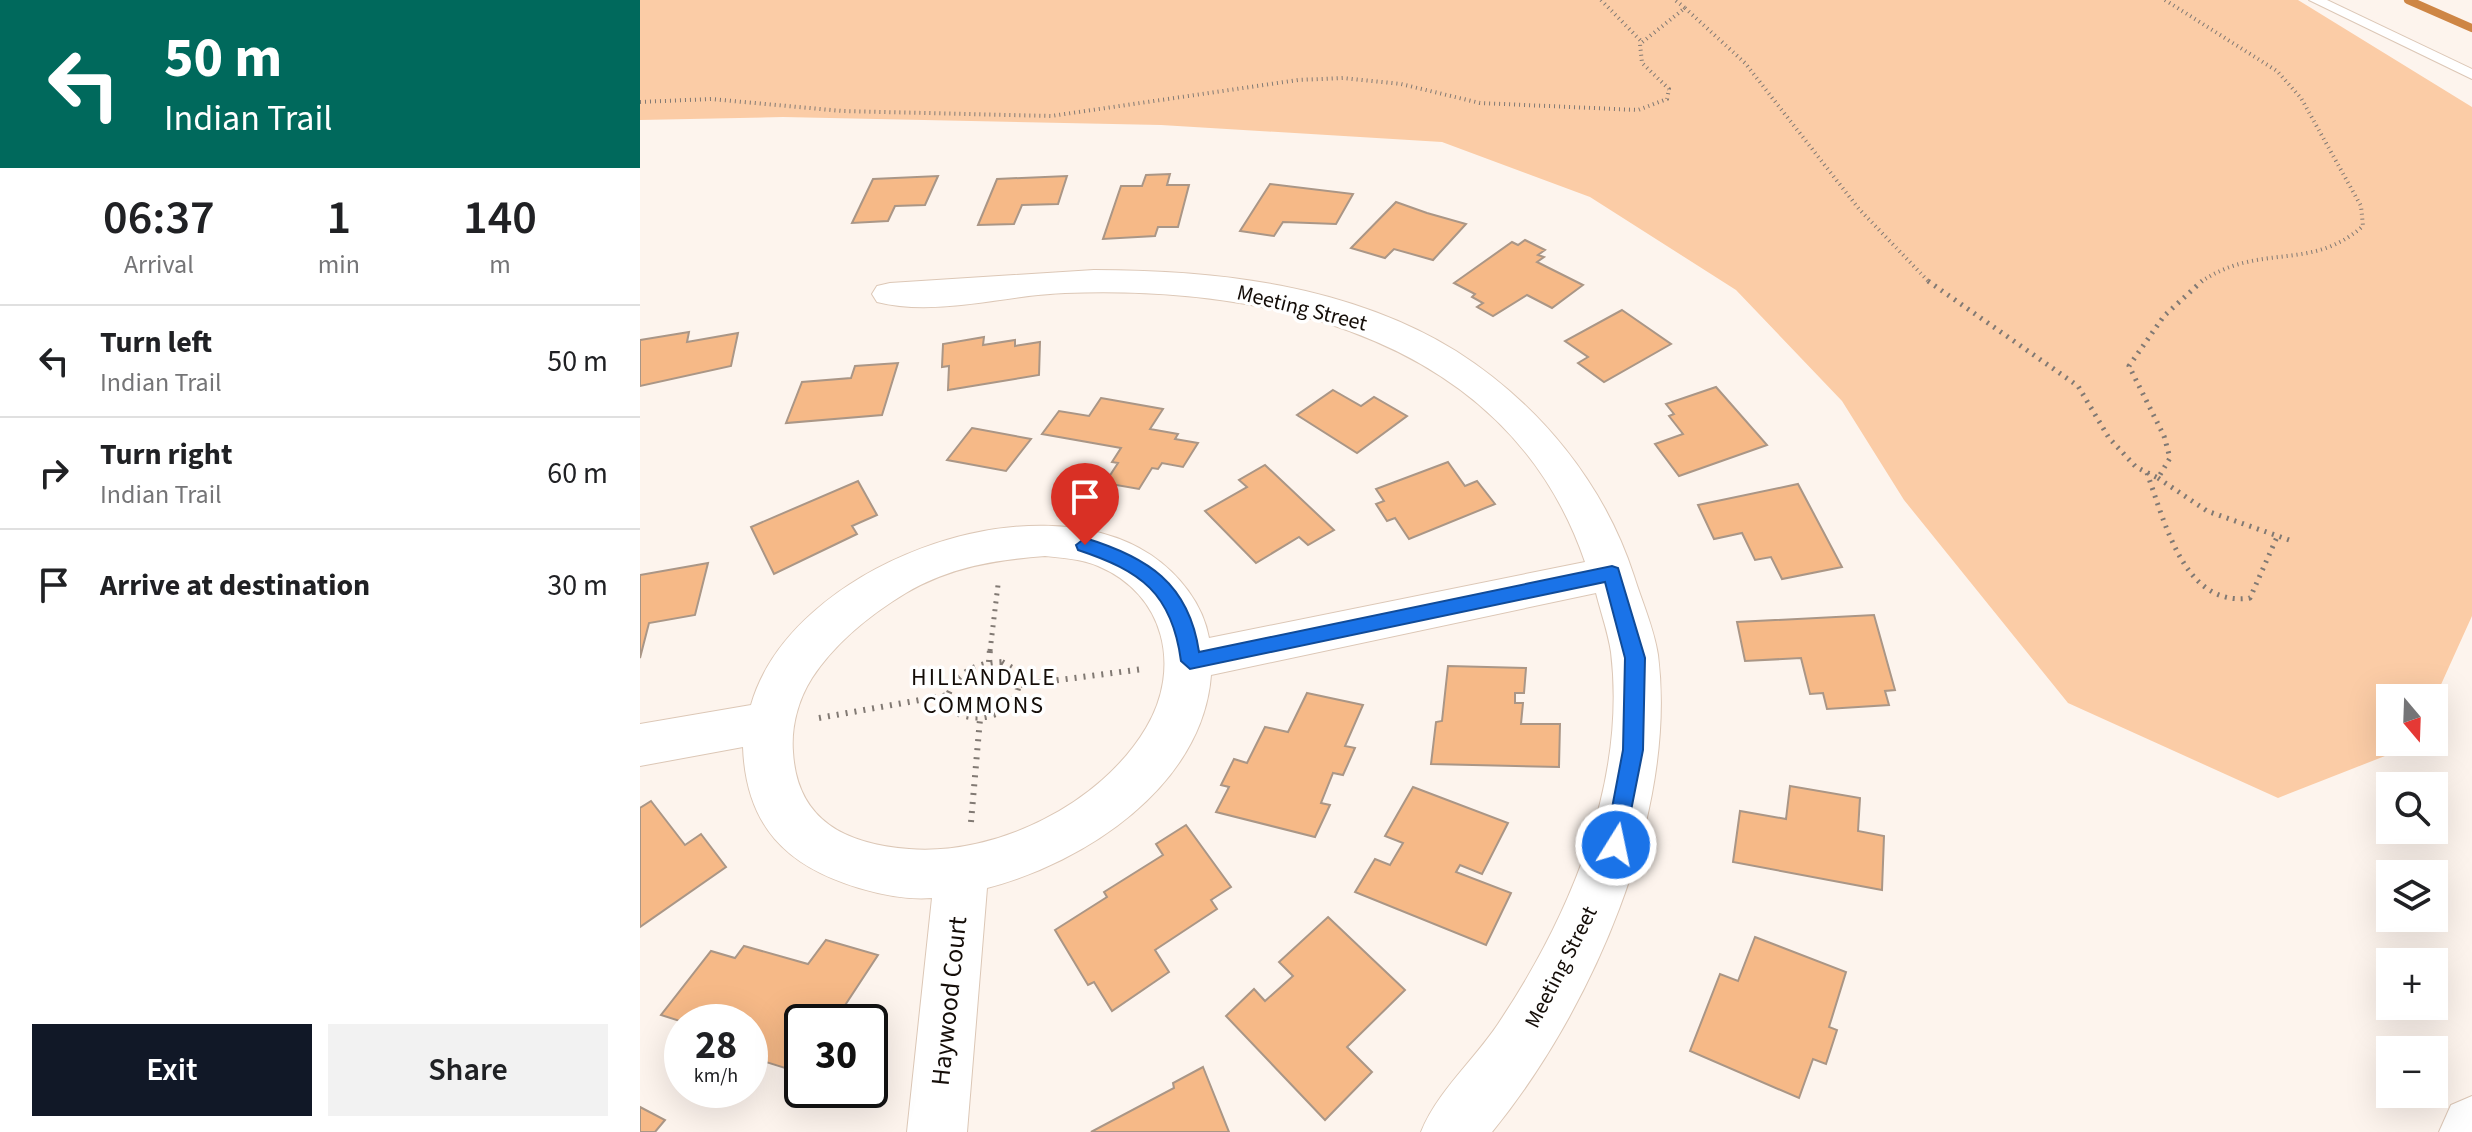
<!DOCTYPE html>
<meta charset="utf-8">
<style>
:root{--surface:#fff;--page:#f2f2f2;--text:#202124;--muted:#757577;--line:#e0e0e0;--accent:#111827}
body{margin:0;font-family:"Source Sans 3",sans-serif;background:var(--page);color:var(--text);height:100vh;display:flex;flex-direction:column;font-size:30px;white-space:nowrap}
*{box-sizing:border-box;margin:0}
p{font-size:26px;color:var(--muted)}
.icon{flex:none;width:44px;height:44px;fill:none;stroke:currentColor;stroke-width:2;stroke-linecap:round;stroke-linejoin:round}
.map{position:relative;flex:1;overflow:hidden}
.panel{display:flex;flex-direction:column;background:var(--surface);width:640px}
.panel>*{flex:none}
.top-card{background:#00695c;color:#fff;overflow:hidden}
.needle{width:52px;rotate:161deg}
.controls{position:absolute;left:1736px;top:684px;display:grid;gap:16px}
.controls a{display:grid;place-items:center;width:72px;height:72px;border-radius:0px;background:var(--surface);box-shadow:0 8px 32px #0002;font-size:40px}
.speed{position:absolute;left:24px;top:1004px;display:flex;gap:16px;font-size:40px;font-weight:700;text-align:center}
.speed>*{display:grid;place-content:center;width:104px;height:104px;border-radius:50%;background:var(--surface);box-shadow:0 8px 32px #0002;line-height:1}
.speed small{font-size:20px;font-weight:400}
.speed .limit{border:4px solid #111;border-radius:12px;background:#fff;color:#111}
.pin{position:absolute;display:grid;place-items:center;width:68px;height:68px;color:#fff;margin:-82px -34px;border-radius:50% 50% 50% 0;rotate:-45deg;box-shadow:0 0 8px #0007}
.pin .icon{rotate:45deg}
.me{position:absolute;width:88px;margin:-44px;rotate:10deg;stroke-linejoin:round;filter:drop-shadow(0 0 6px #0008)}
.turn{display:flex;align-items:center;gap:28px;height:168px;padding:0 32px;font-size:36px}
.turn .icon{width:104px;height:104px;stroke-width:2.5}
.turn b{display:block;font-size:56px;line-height:68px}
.eta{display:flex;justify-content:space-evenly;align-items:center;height:136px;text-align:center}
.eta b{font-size:48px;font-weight:600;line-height:56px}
.primary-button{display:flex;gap:16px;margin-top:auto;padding:16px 32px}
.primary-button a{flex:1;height:92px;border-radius:0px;background:var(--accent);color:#fff;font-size:32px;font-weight:600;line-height:92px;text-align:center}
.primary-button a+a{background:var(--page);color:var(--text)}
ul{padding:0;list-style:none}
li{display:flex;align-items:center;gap:24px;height:112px;padding:0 32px;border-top:2px solid var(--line)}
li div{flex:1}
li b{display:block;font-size:30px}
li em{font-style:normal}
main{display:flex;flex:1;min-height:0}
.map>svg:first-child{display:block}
.green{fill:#fbcca6}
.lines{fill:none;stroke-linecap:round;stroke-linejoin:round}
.stream{stroke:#ce8645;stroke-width:8}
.building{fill:#f6b987;stroke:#aa9686;stroke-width:2}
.lane-casing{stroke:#dcc7b6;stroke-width:2}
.street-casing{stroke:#dcc7b6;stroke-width:2}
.highway-casing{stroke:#dcc7b6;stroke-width:2}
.path-far2{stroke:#817973;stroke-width:4;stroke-dasharray:1 4;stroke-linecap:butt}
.path-far1{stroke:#817973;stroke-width:5;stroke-dasharray:2 6;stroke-linecap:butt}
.path{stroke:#817973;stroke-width:6;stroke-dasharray:2 7;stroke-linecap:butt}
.lane{fill:#fff;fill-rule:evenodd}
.street{fill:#fff;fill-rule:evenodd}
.highway{fill:#fff;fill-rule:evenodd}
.route{fill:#1a73e8;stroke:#114b97;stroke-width:2}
.labels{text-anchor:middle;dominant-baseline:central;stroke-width:7;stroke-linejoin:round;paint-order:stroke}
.street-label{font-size:22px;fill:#140d08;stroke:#fff}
.neighbourhood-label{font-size:24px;letter-spacing:2px;fill:#140d08;stroke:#fff}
.near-street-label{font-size:26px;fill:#140d08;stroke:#fff}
</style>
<main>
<section class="panel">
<div class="top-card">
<div class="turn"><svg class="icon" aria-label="left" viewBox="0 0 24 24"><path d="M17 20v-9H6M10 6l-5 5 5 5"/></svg><div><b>50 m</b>Indian Trail</div></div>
</div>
<div class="eta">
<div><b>06:37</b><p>Arrival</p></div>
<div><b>1</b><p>min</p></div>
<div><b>140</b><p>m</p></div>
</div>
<ul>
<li><svg class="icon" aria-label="left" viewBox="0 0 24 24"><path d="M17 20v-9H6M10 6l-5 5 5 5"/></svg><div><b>Turn left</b><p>Indian Trail</p></div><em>50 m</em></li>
<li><svg class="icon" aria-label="right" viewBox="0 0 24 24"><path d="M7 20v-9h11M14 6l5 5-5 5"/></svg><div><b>Turn right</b><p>Indian Trail</p></div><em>60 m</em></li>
<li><svg class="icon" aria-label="arrive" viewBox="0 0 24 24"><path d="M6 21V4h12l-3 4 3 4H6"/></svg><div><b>Arrive at destination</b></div><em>30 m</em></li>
</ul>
<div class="primary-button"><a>Exit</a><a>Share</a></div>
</section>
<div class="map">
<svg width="1832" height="1132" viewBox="0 0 1832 1132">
<rect width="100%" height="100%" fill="#fdf4ed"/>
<path class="green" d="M0,0H1658L1832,107V616L1794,700L1750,698V742H1775L1773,745L1638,798L1428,703L1264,500L1202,401L1096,290L950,197L802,142L521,125L143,117L0,120Z"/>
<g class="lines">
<path class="stream" d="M1768,0L1832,28"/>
</g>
<g class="building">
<path d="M530,174L527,185H549L538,227H518L515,236L463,239L481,186H502L506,175Z"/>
<path d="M298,176L285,205L255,206L248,221L212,223L233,179Z"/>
<path d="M427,176L418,204L382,205L374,224L338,225L357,179Z"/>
<path d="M630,184L713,194L696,224L643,222L634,236L600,231Z"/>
<path d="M756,202L787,213L826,224L793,260L754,249L745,258L711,248Z"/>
<path d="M885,240L905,250L898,255L904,257L897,262L943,285L912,308L887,295L853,316L837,307L843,303L832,297L835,294L814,283L872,242L878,245Z"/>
<path d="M982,310L1031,344L964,382L938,363L948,357L925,341Z"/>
<path d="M49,332L47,342L98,333L91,366L0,386V340Z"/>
<path d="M344,337L343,345L375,340V346L400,342L399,375L308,390L309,366L302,367L303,344Z"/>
<path d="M258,363L242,415L146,423L162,382L211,378L215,366Z"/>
<path d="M1076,387L1127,445L1039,476L1015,444L1043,434L1029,416L1034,414L1026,404Z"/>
<path d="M693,390L721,406L734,397L767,416L717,453L657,415Z"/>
<path d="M461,398L523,409L510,429L538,434L535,439L558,443L543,467L522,463L518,469L512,468L499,489L465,483L478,463L472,462L481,448L402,434L419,411L449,416Z"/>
<path d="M332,428L391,439L366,471L307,460Z"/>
<path d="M808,462L825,486L837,481L855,504L769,539L755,518L747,521L736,504L744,501L736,489Z"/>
<path d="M625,465L694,530L668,545L659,537L616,563L565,511L607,487L599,480Z"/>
<path d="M218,481L237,515L212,526L217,534L134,574L111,527Z"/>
<path d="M1158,484L1202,567L1142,579L1131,557L1115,560L1102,533L1074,539L1058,505Z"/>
<path d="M68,563L55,615L9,623L0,658V575Z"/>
<path d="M1234,615L1255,690L1245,691L1249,705L1187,709L1183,693L1170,694L1161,658L1105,661L1097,622Z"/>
<path d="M808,666L886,668L884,693H875V703H883L881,724H920L919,767L791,764L796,722L802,721Z"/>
<path d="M667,693L723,705L705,746L715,748L703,775L693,773L681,803L690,805L675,837L576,812L589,787L581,785L594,759L607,763L625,727L648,732Z"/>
<path d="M1150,786L1220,798L1218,831L1244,836L1242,890L1093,862L1100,811L1146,819Z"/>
<path d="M773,787L868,823L842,874L820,865L816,872L871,893L846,945L715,892L735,859L750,865L763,843L745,836Z"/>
<path d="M11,801L45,845L61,834L86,867L0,927V808Z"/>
<path d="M546,825L591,887L571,900L577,909L515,950L529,972L472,1011L454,982L448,985L415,930L467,897L464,892L523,855L516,844Z"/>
<path d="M688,917L765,990L707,1047L732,1072L685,1120L586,1016L614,989L625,1001L653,976L639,962Z"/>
<path d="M1115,937L1206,972L1189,1027L1197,1030L1186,1064L1173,1059L1159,1098L1050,1051L1080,974L1098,981Z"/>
<path d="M186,940L238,955L194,1022H162L161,1073L110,1057V1022H43L21,1015L71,951L95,958L104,946L168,964Z"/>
<path d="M563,1067L589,1132H451L534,1088L533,1083Z"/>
<path d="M0,1107L25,1120L15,1132H0Z"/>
</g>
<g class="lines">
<defs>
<path id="lane" d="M1669,0H1687L1832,69V79Z"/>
<path id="street" d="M454,270C577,270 709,285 816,351C899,404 964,483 994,576C1002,602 1014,628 1018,655C1038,814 951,1011 852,1132H781C797,1092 834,1060 858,1024C929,918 987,783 971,652C968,632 961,613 956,593L571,675C563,786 444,863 347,888L327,1132H267L292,898C268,900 243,895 219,888C146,866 106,826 103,747L0,766V724L111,705C150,567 392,476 511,555C539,574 563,604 569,638L945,562C869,340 634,285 425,293C364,295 297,317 237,302L232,294L237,286L250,283ZM405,556C423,558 442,559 458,566C525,594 542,668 506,728C461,804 356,856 269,849C206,844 157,821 153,752C151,727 158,700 172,678C195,643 231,614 266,593C310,567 355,560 405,556Z"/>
<path id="highway" d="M1832,1096V1132H1799L1811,1105Z"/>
</defs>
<use href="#lane" class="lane-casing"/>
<use href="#street" class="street-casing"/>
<use href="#highway" class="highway-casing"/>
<g class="path-far2">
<path d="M961,0L1002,42"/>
<path d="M1525,0L1637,71L1661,98L1721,206L1723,226C1670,273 1620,241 1559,283"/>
<path d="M1045,8L1105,63L1219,209L1290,283"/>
<path d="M0,102L71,99L202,111L411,116L658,80L703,78L761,84L840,103L998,110L1027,99L1029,89L1002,63L1000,44L1045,8L1035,0"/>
</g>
<g class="path-far1">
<path d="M1288,281L1438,386L1469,438L1496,467L1518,478L1530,458L1524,436L1489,366L1524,316L1562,281"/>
<path d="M1507,473C1525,522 1544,608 1610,598L1637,537"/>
<path d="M1518,478L1567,511L1652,541"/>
<path d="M350,651L358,585"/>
</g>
<g class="path">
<path d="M349,662L350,649"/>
<path d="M362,662L379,672C383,711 344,728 312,711L308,695C318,671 337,663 362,662Z"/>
<path d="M381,685L503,669"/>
<path d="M179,718L308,695"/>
<path d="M331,822L340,719"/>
</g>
<use href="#lane" class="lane"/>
<use href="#street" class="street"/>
<use href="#highway" class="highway"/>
</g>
<path class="route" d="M445,538C507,557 549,583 559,652L972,566L978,568L1005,658L1003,750L983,851L976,854L968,851L965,845L983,750L985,658L965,582L550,669L541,661C532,593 501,571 438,550L436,545Z"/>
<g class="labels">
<g class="street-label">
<text transform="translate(662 308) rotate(14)">Meeting Street</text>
<text transform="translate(921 967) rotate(-63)">Meeting Street</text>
</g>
<g class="neighbourhood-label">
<text x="344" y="677">HILLANDALE<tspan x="344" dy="28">COMMONS</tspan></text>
</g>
<g class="near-street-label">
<text transform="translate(309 1001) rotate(-84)">Haywood Court</text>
</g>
</g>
</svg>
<div class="controls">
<a><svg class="needle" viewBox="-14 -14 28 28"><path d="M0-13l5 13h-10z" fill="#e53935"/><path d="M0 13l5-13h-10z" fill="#757577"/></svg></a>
<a><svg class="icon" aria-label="search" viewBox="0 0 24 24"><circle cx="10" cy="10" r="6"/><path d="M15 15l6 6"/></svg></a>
<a><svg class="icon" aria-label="layers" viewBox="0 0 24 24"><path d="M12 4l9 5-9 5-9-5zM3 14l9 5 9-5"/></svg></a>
<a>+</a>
<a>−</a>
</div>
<div class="speed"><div>28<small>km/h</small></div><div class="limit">30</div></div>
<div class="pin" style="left:445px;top:545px;background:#d93025"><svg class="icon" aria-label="arrive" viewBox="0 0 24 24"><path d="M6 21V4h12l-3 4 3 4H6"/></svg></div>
<svg class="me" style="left:976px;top:845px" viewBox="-20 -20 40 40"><circle r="17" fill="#1a73e8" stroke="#fff" stroke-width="3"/><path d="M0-11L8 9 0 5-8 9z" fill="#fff"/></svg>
</div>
</main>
